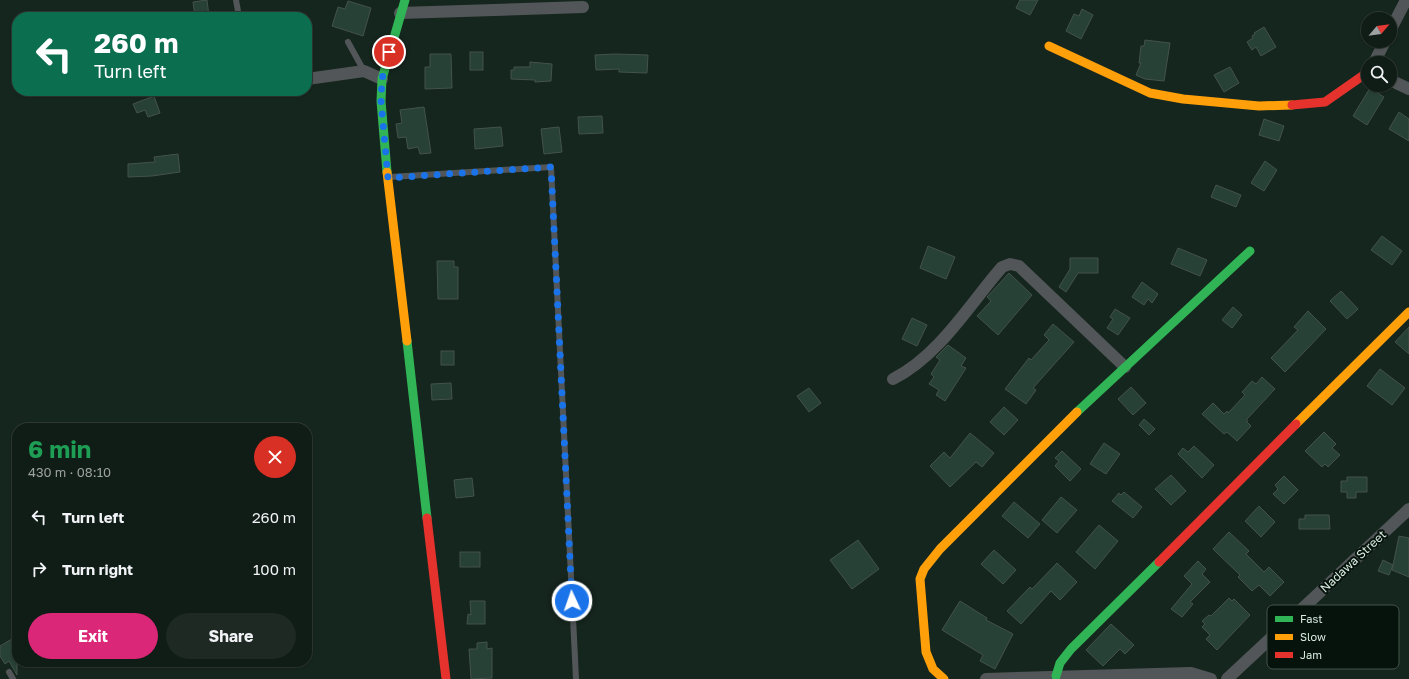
<!DOCTYPE html>
<meta charset="utf-8">
<style>
:root{--surface:#101c16;--page:#1e2923;--text:#f1f3f6;--muted:#9ca1a1;--line:#303a35;--accent:#db2777}
body{margin:0;font-family:"Golos Text",sans-serif;background:var(--page);color:var(--text);height:100vh;display:flex;flex-direction:column;font-size:15px;white-space:nowrap}
*{box-sizing:border-box;margin:0}
p{font-size:13px;color:var(--muted)}
.icon{flex:none;width:22px;height:22px;fill:none;stroke:currentColor;stroke-width:2;stroke-linecap:round;stroke-linejoin:round}
.map{position:relative;flex:1;overflow:hidden}
.drawer{position:absolute;left:12px;top:423px;width:300px;height:244px;display:flex;flex-direction:column;background:var(--surface);border-radius:16px;box-shadow:0 1px 3px #0004,0 0 0 1px var(--line)}
.drawer>*{flex:none}
.guide{position:absolute;left:12px;top:12px;width:300px;height:84px;border-radius:16px;box-shadow:0 1px 3px #0004,0 0 0 1px var(--line);background:#0b6e4f;color:#fff;overflow:hidden}
.needle{width:26px;rotate:61deg}
.tools{position:absolute;left:1361px;top:12px;display:grid;gap:8px}
.tools a{display:grid;place-items:center;width:36px;height:36px;border-radius:50%;background:var(--surface);box-shadow:0 1px 3px #0004,0 0 0 1px var(--line);font-size:20px}
.pin{position:absolute;display:grid;place-items:center;width:34px;height:34px;color:#fff;margin:-17px;border:2px solid #fff;border-radius:50%;box-shadow:0 1px 4px #0007}
.me{position:absolute;width:44px;margin:-22px;rotate:357deg;stroke-linejoin:round;filter:drop-shadow(0 0 3px #0008)}
.turn{display:flex;align-items:center;gap:14px;height:84px;padding:0 16px;font-size:18px}
.turn .icon{width:52px;height:52px;stroke-width:2.5}
.turn b{display:block;font-size:28px;line-height:34px}
.round{display:grid;place-items:center;flex:none;width:42px;height:42px;border-radius:21px;background:var(--page)}
.summary{display:flex;align-items:center;justify-content:space-between;height:68px;padding:0 16px}
h1{font-size:24px;font-weight:700;line-height:30px;color:#1e9e55}
.cta{display:flex;gap:8px;margin-top:auto;padding:8px 16px}
.cta a{flex:1;height:46px;border-radius:24px;background:var(--accent);color:#fff;font-size:16px;font-weight:700;line-height:46px;text-align:center}
.cta a+a{background:var(--page);color:var(--text)}
ul{padding:0;list-style:none}
li{display:flex;align-items:center;gap:12px;height:52px;padding:0 16px}
li div{flex:1}
li b{display:block;font-size:15px}
li em{font-style:normal}
.map>svg:first-child{display:block}
.building{fill:#274137;stroke:#44524b}
.lines{fill:none;stroke-linecap:round;stroke-linejoin:round}
.lane{stroke:#535658;stroke-width:6}
.street{stroke:#535658;stroke-width:12}
.fast{stroke:#30b455;stroke-width:9}
.slow{stroke:#ff9f0a;stroke-width:9}
.jam{stroke:#e5322d;stroke-width:9}
.route{stroke:#1a73e8;stroke-width:7;stroke-dasharray:0 12.6}
.labels{text-anchor:middle;dominant-baseline:central;stroke-width:4;stroke-linejoin:round;paint-order:stroke}
.street-label{font-size:12px;fill:#d8eadf;stroke:#06130c}
.key{fill:#06130c;stroke:#45544b;stroke-width:1}
.key-label{font-size:11px;fill:#d8eadf}
</style>
<div class="map">
<svg width="1409" height="679" viewBox="0 0 1409 679">
<rect width="100%" height="100%" fill="#15261e"/>
<g class="building">
<path d="M207,0L209,17H195L193,2Z"/>
<path d="M1020,0H1038L1030,15L1016,8Z"/>
<path d="M348,1L371,8L363,36L332,26L338,7L345,9Z"/>
<path d="M1082,9L1093,15L1081,39L1066,31L1074,14L1079,16Z"/>
<path d="M1264,27L1276,47L1261,56L1256,47L1252,50L1247,42L1253,38L1252,36L1255,34L1254,33Z"/>
<path d="M1145,40L1170,43L1164,81L1145,79L1136,75L1141,63H1139L1141,46H1144Z"/>
<rect x="470" y="52" width="13" height="18"/>
<path d="M430,54H451L452,88L425,89V67H430Z"/>
<path d="M615,54L648,55L647,73L619,72V69L596,70L595,55Z"/>
<path d="M530,62L552,64L551,81L535,82V80L511,79V70H514V67H530Z"/>
<path d="M1230,67L1239,83L1224,92L1214,75Z"/>
<path d="M1370,88L1384,97L1367,125L1353,116Z"/>
<path d="M154,96L160,113L148,117L145,110L137,113L133,104Z"/>
<path d="M424,107L431,153L420,154L418,147L408,149L406,137L398,138L396,124L402,123L400,110Z"/>
<path d="M1399,112L1409,119V141L1389,129Z"/>
<path d="M602,116L603,133L579,134L578,117Z"/>
<path d="M1264,119L1284,126L1279,141L1259,135Z"/>
<path d="M501,127L503,146L475,149L474,129Z"/>
<path d="M559,127L562,152L544,154L541,129Z"/>
<path d="M178,154L180,172L152,176L128,177V164L155,162L154,157Z"/>
<path d="M1265,161L1277,170L1264,191L1251,183Z"/>
<path d="M1216,185L1241,195L1236,207L1211,197Z"/>
<path d="M1382,236L1402,251L1392,265L1371,250Z"/>
<path d="M928,246L955,257L946,279L920,268Z"/>
<path d="M1178,248L1207,260L1200,276L1171,264Z"/>
<path d="M1070,258H1098V273H1078L1066,292L1059,287L1070,269Z"/>
<path d="M437,261H454V267H458V299H438Z"/>
<path d="M1009,273L1032,295L998,335L977,316L991,301L987,297Z"/>
<path d="M1142,282L1158,294L1152,303L1148,299L1144,305L1132,297Z"/>
<path d="M1341,291L1358,309L1347,319L1330,301Z"/>
<path d="M1233,307L1242,315L1232,328L1222,320Z"/>
<path d="M1115,309L1130,318L1118,335L1107,328L1113,319L1110,317Z"/>
<path d="M1308,311L1326,329L1285,372L1271,358L1298,330L1294,327Z"/>
<path d="M912,318L927,325L917,346L902,339Z"/>
<path d="M1053,324L1074,342L1033,388L1036,390L1026,404L1005,389L1029,358L1031,360L1049,340L1044,335Z"/>
<path d="M1409,327V354L1395,342Z"/>
<path d="M948,345L966,358L961,366L966,368L945,401L936,395L939,390L929,384L934,377L931,374L940,360L936,357Z"/>
<rect x="441" y="351" width="13" height="14"/>
<path d="M1380,369L1405,388L1392,405L1367,386Z"/>
<path d="M1262,377L1275,389L1247,419V422L1251,426L1237,441L1227,432L1224,434L1202,414L1213,403L1224,414L1227,411L1228,413L1245,395L1242,392L1252,381L1256,384Z"/>
<path d="M451,383L452,399L432,400L431,384Z"/>
<path d="M1131,387L1146,403L1133,415L1118,399Z"/>
<path d="M809,388L821,403L809,412L797,396Z"/>
<path d="M1004,407L1018,420L1004,435L990,422Z"/>
<path d="M1144,419L1155,429L1149,435L1139,425Z"/>
<path d="M1324,432L1336,444L1332,448L1340,455L1328,467L1325,464L1322,467L1305,451Z"/>
<path d="M970,433L994,453L982,467L976,462L950,487L930,466L944,452L950,458Z"/>
<path d="M1104,443L1120,454L1106,474L1090,464Z"/>
<path d="M1194,446L1214,465L1202,478L1178,454L1183,448L1188,452Z"/>
<path d="M1062,451L1081,469L1070,481L1055,466L1059,461L1055,458Z"/>
<path d="M1171,475L1186,491L1171,505L1155,489Z"/>
<path d="M1284,476L1298,490L1284,504L1273,494L1278,489L1275,485Z"/>
<path d="M1347,477H1367V492H1356V498H1347V492H1341V481H1347Z"/>
<path d="M472,478L474,496L456,498L454,480Z"/>
<path d="M1124,492L1142,507L1133,518L1112,501L1119,493L1121,495Z"/>
<path d="M1061,497L1077,510L1057,533L1042,520Z"/>
<path d="M1014,502L1040,524L1028,538L1002,516Z"/>
<path d="M1259,506L1275,522L1261,537L1245,521Z"/>
<path d="M1305,515H1329L1330,529H1299V519H1305Z"/>
<path d="M1099,525L1118,541L1095,569L1076,552Z"/>
<path d="M1229,532L1249,551L1246,554L1264,572L1269,567L1284,582L1270,596L1259,585L1252,591L1238,577L1240,575L1213,549Z"/>
<path d="M1399,536L1409,538V577L1392,570Z"/>
<path d="M858,540L879,569L852,589L830,560Z"/>
<path d="M994,550L1016,570L1003,584L981,564Z"/>
<rect x="460" y="552" width="20" height="15"/>
<path d="M1383,560L1393,565L1389,575L1378,571Z"/>
<path d="M1198,561L1206,569L1202,574L1210,582L1190,602L1193,604L1182,617L1171,609L1192,584L1184,576Z"/>
<path d="M1057,563L1077,582L1060,600L1051,591L1021,624L1007,611L1030,587L1032,589Z"/>
<path d="M1229,598L1232,601L1234,599L1250,615L1217,650L1206,639L1210,635L1202,627L1205,624L1202,621L1209,615L1211,616Z"/>
<path d="M470,601H485V624H467L468,614L471,615Z"/>
<path d="M960,601L987,618L986,620L1013,634L995,669L980,661L983,655L942,630Z"/>
<path d="M1111,624L1134,645L1125,654L1120,649L1103,666L1086,650Z"/>
<path d="M17,636V675L9,661L5,664L0,656V646Z"/>
<path d="M487,642V649L492,648V678L471,679L469,649H477V643Z"/>
</g>
<g class="lines">
<g class="lane">
<path d="M236,0L239,17"/>
<path d="M348,42L364,71"/>
<path d="M176,94L183,92L196,91"/>
<path d="M390,177L551,167L576,679"/>
<path d="M9,672L13,679"/>
</g>
<g class="street">
<path d="M400,13L583,7"/>
<path d="M1390,31L1406,0"/>
<path d="M1374,63L1385,41"/>
<path d="M307,79L364,71L382,79"/>
<path d="M1390,80L1409,89"/>
<path d="M893,379C939,356 969,305 1002,267L1010,264L1019,266L1125,367"/>
<path d="M986,679L1191,673L1211,679"/>
<path d="M1227,679L1409,509"/>
</g>
<g class="fast">
<path d="M387,172L381,101L382,79L405,0"/>
<path d="M407,341L427,518"/>
<path d="M1077,412L1250,251"/>
<path d="M1056,676L1060,663L1071,649L1159,562"/>
</g>
<g class="slow">
<path d="M1049,46L1150,93L1183,99L1259,106L1292,105"/>
<path d="M387,172L407,341"/>
<path d="M1296,424L1409,312"/>
<path d="M944,679L933,669L926,652L920,579L924,569L940,549L1077,412"/>
</g>
<g class="jam">
<path d="M1292,105L1325,102L1368,72"/>
<path d="M427,518L446,679"/>
<path d="M1159,562L1296,424"/>
</g>
</g>
<g class="lines">
<path class="route" d="M389,52L382,79L381,101L388,178L551,167L572,601"/>
</g>
<g class="labels">
<g class="street-label">
<text transform="translate(1353 561) rotate(-43)">Nadawa Street</text>
</g>
</g>
<rect x="1267" y="605" width="132" height="64" rx="6" class="key"/>
<rect x="1275" y="616" width="18" height="6" fill="#30b455"/>
<rect x="1275" y="634" width="18" height="6" fill="#ff9f0a"/>
<rect x="1275" y="652" width="18" height="6" fill="#e5322d"/>
<g class="key-label">
<text x="1300" y="623">Fast</text>
<text x="1300" y="641">Slow</text>
<text x="1300" y="659">Jam</text>
</g>
</svg>
<div class="tools">
<a><svg class="needle" viewBox="-14 -14 28 28"><path d="M0-13l5 13h-10z" fill="#e53935"/><path d="M0 13l5-13h-10z" fill="#9ca1a1"/></svg></a>
<a><svg class="icon" aria-label="search" viewBox="0 0 24 24"><circle cx="10" cy="10" r="6"/><path d="M15 15l6 6"/></svg></a>
</div>
<div class="pin" style="left:389px;top:52px;background:#d93025"><svg class="icon" aria-label="arrive" viewBox="0 0 24 24"><path d="M6 21V4h12l-3 4 3 4H6"/></svg></div>
<svg class="me" style="left:572px;top:601px" viewBox="-20 -20 40 40"><circle r="17" fill="#1a73e8" stroke="#fff" stroke-width="3"/><path d="M0-11L8 9 0 5-8 9z" fill="#fff"/></svg>
<div class="guide">
<div class="turn"><svg class="icon" aria-label="left" viewBox="0 0 24 24"><path d="M17 20v-9H6M10 6l-5 5 5 5"/></svg><div><b>260 m</b>Turn left</div></div>
</div>
<section class="drawer">
<div class="summary"><div><h1>6 min</h1><p>430 m · 08:10</p></div><a class="round" style="background:#d93025;color:#fff"><svg class="icon" aria-label="close" viewBox="0 0 24 24"><path d="M6 6l12 12M18 6L6 18"/></svg></a></div>
<ul>
<li><svg class="icon" aria-label="left" viewBox="0 0 24 24"><path d="M17 20v-9H6M10 6l-5 5 5 5"/></svg><div><b>Turn left</b></div><em>260 m</em></li>
<li><svg class="icon" aria-label="right" viewBox="0 0 24 24"><path d="M7 20v-9h11M14 6l5 5-5 5"/></svg><div><b>Turn right</b></div><em>100 m</em></li>
</ul>
<div class="cta"><a>Exit</a><a>Share</a></div>
</section>
</div>
